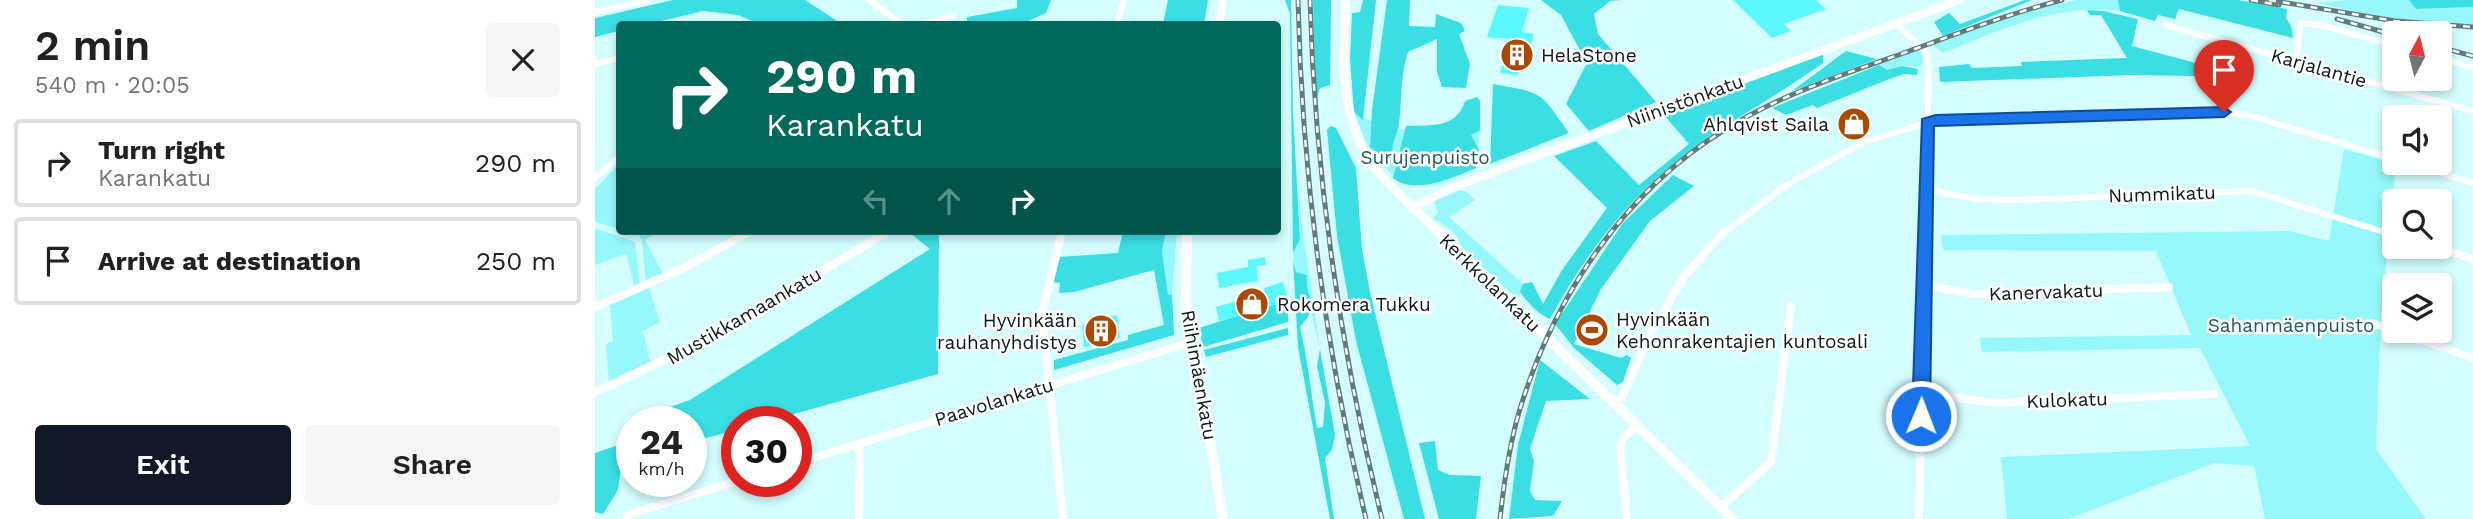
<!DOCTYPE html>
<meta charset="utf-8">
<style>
:root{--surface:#fff;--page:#f6f6f6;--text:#202124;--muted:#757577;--line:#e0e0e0;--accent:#111827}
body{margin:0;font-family:"Work Sans",sans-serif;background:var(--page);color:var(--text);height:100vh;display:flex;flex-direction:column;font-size:26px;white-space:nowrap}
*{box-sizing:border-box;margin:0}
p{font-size:23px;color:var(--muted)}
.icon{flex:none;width:38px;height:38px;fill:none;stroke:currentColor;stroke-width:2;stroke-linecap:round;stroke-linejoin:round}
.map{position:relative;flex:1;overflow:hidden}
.side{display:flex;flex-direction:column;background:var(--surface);width:595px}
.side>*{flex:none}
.top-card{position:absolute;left:21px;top:21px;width:665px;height:214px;border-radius:7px;box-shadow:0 4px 10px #0003;background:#00695c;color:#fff;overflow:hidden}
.needle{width:46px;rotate:7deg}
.controls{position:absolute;left:1787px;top:21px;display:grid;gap:14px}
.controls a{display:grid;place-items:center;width:70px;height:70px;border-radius:7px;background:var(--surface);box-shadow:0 4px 10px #0003;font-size:35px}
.speed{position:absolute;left:21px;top:406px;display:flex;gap:14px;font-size:35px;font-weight:700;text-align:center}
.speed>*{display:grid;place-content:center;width:91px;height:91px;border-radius:50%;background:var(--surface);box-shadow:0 4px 10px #0003;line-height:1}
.speed small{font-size:18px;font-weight:400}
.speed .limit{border:10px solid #d22;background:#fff;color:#111}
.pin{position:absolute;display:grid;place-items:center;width:60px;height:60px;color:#fff;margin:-72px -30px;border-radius:50% 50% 50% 0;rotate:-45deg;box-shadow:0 0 7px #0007}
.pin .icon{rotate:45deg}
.me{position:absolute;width:77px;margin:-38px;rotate:1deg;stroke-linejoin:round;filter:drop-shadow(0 0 5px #0008)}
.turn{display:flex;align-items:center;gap:24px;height:147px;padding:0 35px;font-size:32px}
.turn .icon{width:91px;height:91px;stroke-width:2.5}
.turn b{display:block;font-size:49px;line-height:60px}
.lanes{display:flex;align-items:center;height:66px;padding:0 35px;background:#0003;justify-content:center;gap:35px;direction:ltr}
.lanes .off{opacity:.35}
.round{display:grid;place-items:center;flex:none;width:74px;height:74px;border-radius:7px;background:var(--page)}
.summary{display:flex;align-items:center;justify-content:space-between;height:119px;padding:0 35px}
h1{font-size:42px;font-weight:600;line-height:52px}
.cta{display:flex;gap:14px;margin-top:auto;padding:14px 35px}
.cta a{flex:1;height:80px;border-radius:7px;background:var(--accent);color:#fff;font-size:28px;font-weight:600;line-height:80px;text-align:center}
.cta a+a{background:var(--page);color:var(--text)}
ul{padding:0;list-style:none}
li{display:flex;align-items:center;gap:21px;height:88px;margin:0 14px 10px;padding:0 21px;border:4px solid var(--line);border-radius:7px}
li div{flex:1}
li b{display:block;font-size:26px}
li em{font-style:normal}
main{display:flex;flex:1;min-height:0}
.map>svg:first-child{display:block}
.green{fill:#97f8fb}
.forest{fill:#3adee3}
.building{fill:#5df8fd}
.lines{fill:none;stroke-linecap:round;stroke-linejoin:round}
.minor-far1{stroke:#fff;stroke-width:6}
.minor{stroke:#fff;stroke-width:8}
.tertiary-far1{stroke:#fff;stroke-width:8}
.tertiary{stroke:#fff;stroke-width:10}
.secondary-far1{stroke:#fff;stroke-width:9}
.secondary{stroke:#fff;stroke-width:10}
.rail-casing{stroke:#607b7c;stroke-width:5}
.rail{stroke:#fff;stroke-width:2.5;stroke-dasharray:7;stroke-linecap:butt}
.route{fill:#1a73e8;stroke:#114b97;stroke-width:2}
.labels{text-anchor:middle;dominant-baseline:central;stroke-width:5;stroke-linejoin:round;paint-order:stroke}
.poi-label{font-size:19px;fill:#09191a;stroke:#fff;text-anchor:start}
.street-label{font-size:19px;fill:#09191a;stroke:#fff}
.park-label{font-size:19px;fill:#1c5c5e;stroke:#fff}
</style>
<main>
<section class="side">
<div class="summary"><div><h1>2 min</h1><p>540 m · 20:05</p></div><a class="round"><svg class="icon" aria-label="close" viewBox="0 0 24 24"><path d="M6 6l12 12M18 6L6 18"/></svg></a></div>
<ul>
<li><svg class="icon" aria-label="right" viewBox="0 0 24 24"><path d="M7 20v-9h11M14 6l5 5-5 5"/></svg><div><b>Turn right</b><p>Karankatu</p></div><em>290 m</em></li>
<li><svg class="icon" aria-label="arrive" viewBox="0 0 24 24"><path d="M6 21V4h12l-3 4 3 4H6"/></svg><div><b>Arrive at destination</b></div><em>250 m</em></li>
</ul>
<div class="cta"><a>Exit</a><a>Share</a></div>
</section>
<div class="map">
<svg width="1878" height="519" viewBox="0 0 1878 519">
<rect width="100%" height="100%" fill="#d4feff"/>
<g class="green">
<path d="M1482,0H1523L1525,11C1461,3 1406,30 1348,53L1337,44L1434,11Z"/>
<path d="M1752,0H1814L1821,9L1878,7V26L1798,19L1720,3Z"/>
<path d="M1325,49L1328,57L1326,67L1307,66L1292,70L1284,65Z"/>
<path d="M759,112L777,122V129L885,130L881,168L841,185L804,183L772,145Z"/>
<path d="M1749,149L1801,164L1786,316L1781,449L1831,519H1670L1659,466L1619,463L1473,519H1412L1406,457L1655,446L1605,348L1387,352L1385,338L1596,335L1561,251L1348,250L1346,235L1694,231L1734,241Z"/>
<path d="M24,164V229L0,222V189Z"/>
<path d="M702,165L706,219L725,349L717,315L718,306L711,290L712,275L701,272L698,252L705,240Z"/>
<path d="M866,190L872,192L880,200L854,217L928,284L923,300L866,246C863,233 850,224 838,219L843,213L839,201Z"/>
<path d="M0,228L40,242L45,286L40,288L31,254L0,265Z"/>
<path d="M32,231H65L50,240L69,275L51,283L47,241L43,233Z"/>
<path d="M571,231H582L577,294L573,296L567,251Z"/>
<path d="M54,288L65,322L48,331L56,366L14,383L11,344L18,341L15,305Z"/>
</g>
<g class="forest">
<path d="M78,0H210L247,24H164L143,15L108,11L54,24H24V31L0,37V18Z"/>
<path d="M422,0H456L451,13L427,24H372V17L422,8Z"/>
<path d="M573,0H613L609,24H568Z"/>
<path d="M690,0H696L698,111L705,240L698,252L695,14Z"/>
<path d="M718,0H736V6L735,85L725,88L721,100Z"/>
<path d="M768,0H781L768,120L759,112L755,59L757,13L765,12Z"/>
<path d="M792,0H815L814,26L840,27L841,14L866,23L870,31L864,34L875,64L871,88L847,87L842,72V39L813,52C805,76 807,100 804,124C802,137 795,143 798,157L790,158L775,147L777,110Z"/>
<path d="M946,0H1027L1015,1L999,14L1003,34L1061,102L994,131L971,104L992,63L966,15Z"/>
<path d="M1430,0H1437L1348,36L1339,22L1354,13L1365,24Z"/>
<path d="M1523,0H1643L1692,9L1691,18L1696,26L1698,38L1584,9L1580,19L1563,15L1560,21L1525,11Z"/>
<path d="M1814,0H1878V7L1821,9Z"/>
<path d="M1492,10L1508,11L1543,19L1537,46L1653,77L1537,75L1345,82L1344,67L1374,64L1377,68L1427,66L1426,62L1532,58L1506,15H1495Z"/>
<path d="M1251,51L1282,59L1197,91Z"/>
<path d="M1228,54V63C1193,88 1156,109 1120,133C1049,179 995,244 955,319C943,314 933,303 925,292L928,284L937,282L948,304L967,270L1012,208L959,156L1001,141L1044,185L1094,144L1068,114Z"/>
<path d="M1284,65L1292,70L1307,66L1323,69L1322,75L1309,74L1297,78L1222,108L1218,105L1191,115L1177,108Z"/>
<path d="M898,84C949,93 945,92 974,133L895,164Z"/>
<path d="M882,97L885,101V130L876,135L884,150L881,168C859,177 819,196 798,178L811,126C834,125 862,129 870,101Z"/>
<path d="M736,126L741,128L761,168L767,250L775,292L830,519H809L761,341L742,236L732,130Z"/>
<path d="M1078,175L1099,186L1055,221L1006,289L979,344L1026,358L1032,355L1036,358L1028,382L1022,385L979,348L960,324L1028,223Z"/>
<path d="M312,231H344L343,374L170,422H142V430L96,442V422H48L49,416L95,400L335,249Z"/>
<path d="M528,231H571L567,251L573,295L577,294L579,335L459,370V360L533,340V335L569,325L559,270L479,292L464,293L465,283L457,282L464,257L523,253Z"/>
<path d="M698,259L701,272L712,275C710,304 728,301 705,327C713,361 716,393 722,428L728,427L730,403L722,366L725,349L740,435L737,450L730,458L739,519H735L703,347Z"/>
<path d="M693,300V322L608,347L604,328Z"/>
<path d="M693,328V335L611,357L609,350Z"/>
<path d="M945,360L995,399L951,401L935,449L939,461L935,491L940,500L967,501L958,516L914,519L923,445Z"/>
<path d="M840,441L843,470L855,475L886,476L881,519H844L824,443Z"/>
<path d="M29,443L23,490L8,514L0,512V453Z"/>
</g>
<g class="building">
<path d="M1138,0H1221L1231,9L1189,24L1196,31L1177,38Z"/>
<path d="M903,5L934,8L927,32L939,34L928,72H924L923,75L905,73L915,39L892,37Z"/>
<path d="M670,257L671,265L662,266L663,281L624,288L622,273L653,267V260Z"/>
<path d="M688,282L693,301L624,321L621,307L670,293L669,288Z"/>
<path d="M522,315L525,338L489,348L487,325Z"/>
</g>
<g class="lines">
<g class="minor-far1">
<path d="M274,0L307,24"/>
<path d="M0,12L54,0"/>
<path d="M1300,23L1329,49L1334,63L1330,234"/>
<path d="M325,24L359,16"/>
<path d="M522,24L529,0"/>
<path d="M1571,25L1878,111"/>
<path d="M1844,58L1878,67"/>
<path d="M1701,62L1706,23L1725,25L1799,45"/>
<path d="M0,64L24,58"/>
<path d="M1812,163L1878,183"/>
<path d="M0,178L24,157"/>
<path d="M1330,189L1381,199L1422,200L1657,191L1795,234"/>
<path d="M151,234L156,231"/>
<path d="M289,234L294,231"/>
<path d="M466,234L467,231"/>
<path d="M1128,234L1188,187L1269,142L1341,120L1629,112L1653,115L1799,159"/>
</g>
<g class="minor">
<path d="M467,232L447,313L468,519"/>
<path d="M1790,232L1799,235"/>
<path d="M1839,247L1878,259"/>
<path d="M1328,285L1379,294L1574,287"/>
<path d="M0,307L91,267L154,232"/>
<path d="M1777,323L1878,358"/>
<path d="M0,392L114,339L292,232"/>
<path d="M1326,393L1401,403L1619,394"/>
<path d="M1019,403L1027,397L1054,337L1090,275L1129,232"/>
<path d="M201,463L597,342"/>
<path d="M1126,507L1176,462L1196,306"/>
<path d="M32,519V515L142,481"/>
<path d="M264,519L265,443"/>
<path d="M1032,519L1025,447L1028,438L1042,426"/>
<path d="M1324,519L1330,232"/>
</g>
<g class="tertiary-far1">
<path d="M624,24L628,0"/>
<path d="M817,208L855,189L920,164L1365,0"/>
<path d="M592,234V231"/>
</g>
<path class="tertiary" d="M592,232L591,298L628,519"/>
<path class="secondary-far1" d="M751,0C748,61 743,123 785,174C803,195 826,214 846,234"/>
<path class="secondary" d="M844,232L1138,519"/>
<defs>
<g id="rail">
<path d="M703,0C707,176 730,348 771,519"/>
<path d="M715,0C720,177 745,348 787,519"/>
<path d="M1656,0L1684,5"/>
<path d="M1674,0L1800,21L1878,27"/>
<path d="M1742,19L1799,35"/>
<path d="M1844,47L1878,56"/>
<path d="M905,519C909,482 914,445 925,409C959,297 1029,191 1131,129C1185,95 1246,75 1306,54C1359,35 1412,14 1467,0"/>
</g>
</defs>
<use href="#rail" class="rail-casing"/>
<use href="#rail" class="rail"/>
</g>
<path class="route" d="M1629,107L1636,112L1629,117L1339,126L1335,416L1332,422L1326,424L1319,422L1317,416L1327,119L1341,115Z"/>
<defs>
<symbol id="building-disc" viewBox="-11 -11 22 22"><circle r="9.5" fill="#aa4a00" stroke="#fff"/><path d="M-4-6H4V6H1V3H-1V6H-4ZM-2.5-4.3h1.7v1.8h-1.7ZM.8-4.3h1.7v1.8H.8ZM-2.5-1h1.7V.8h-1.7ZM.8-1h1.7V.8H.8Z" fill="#fff"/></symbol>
<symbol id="shop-disc" viewBox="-11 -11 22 22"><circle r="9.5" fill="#aa4a00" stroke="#fff"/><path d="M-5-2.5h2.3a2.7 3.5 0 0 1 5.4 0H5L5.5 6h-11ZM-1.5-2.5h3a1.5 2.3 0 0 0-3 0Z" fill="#fff"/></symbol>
<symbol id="stadium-disc" viewBox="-11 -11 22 22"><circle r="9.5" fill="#aa4a00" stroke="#fff"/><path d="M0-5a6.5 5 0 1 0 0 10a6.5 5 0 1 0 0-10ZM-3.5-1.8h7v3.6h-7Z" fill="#fff"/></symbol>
</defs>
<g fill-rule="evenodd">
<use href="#building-disc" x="903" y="36" width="38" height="38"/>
<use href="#shop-disc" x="1240" y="105" width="38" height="38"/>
<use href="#shop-disc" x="638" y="285" width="38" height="38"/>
<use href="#stadium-disc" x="978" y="311" width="38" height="38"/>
<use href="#building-disc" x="487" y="312" width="38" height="38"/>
</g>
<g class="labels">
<g class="poi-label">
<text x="946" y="55">HelaStone</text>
<text x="1234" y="124" text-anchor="end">Ahlqvist Saila</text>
<text x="682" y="304">Rokomera Tukku</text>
<text x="1021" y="319">Hyvinkään<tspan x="1021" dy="22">Kehonrakentajien kuntosali</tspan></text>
<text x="482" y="320" text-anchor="end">Hyvinkään<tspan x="482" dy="22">rauhanyhdistys</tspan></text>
</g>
<g class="street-label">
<text transform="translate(1724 68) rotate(16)">Karjalantie</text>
<text transform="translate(1090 101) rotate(-20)">Niinistönkatu</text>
<text transform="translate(1567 194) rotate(-2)">Nummikatu</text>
<text transform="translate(895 283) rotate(44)">Kerkkolankatu</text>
<text transform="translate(1451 292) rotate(-2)">Kanervakatu</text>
<text transform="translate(149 316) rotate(-30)">Mustikkamaankatu</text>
<text transform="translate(604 375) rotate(80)">Riihimäenkatu</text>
<text transform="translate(1472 400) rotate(-2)">Kulokatu</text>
<text transform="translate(399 402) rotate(-17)">Paavolankatu</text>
</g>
<g class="park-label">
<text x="830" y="157">Surujenpuisto</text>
<text x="1696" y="325">Sahanmäenpuisto</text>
</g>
</g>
</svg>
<div class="controls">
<a><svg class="needle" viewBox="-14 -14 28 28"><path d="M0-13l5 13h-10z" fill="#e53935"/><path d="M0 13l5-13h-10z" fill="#757577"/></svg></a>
<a><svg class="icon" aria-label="sound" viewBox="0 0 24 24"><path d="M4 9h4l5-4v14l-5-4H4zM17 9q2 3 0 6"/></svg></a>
<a><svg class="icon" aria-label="search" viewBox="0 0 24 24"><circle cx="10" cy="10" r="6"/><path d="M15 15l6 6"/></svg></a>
<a><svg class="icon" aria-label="layers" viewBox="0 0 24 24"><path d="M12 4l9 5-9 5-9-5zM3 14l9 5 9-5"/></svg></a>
</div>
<div class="speed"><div>24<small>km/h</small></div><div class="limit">30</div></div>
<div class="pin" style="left:1629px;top:112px;background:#d93025"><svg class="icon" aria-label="arrive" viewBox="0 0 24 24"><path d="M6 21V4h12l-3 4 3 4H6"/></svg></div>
<svg class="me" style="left:1326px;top:416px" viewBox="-20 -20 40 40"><circle r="17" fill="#1a73e8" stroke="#fff" stroke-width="3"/><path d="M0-11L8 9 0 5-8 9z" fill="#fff"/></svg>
<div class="top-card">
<div class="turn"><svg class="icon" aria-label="right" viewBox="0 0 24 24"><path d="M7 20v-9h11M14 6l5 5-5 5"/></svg><div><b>290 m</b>Karankatu</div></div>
<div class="lanes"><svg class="icon off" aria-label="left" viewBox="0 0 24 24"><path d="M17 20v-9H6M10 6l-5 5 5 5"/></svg><svg class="icon off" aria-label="ahead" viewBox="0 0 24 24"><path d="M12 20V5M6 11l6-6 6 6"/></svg><svg class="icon" aria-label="right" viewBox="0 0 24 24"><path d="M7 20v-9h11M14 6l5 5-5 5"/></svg></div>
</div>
</div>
</main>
